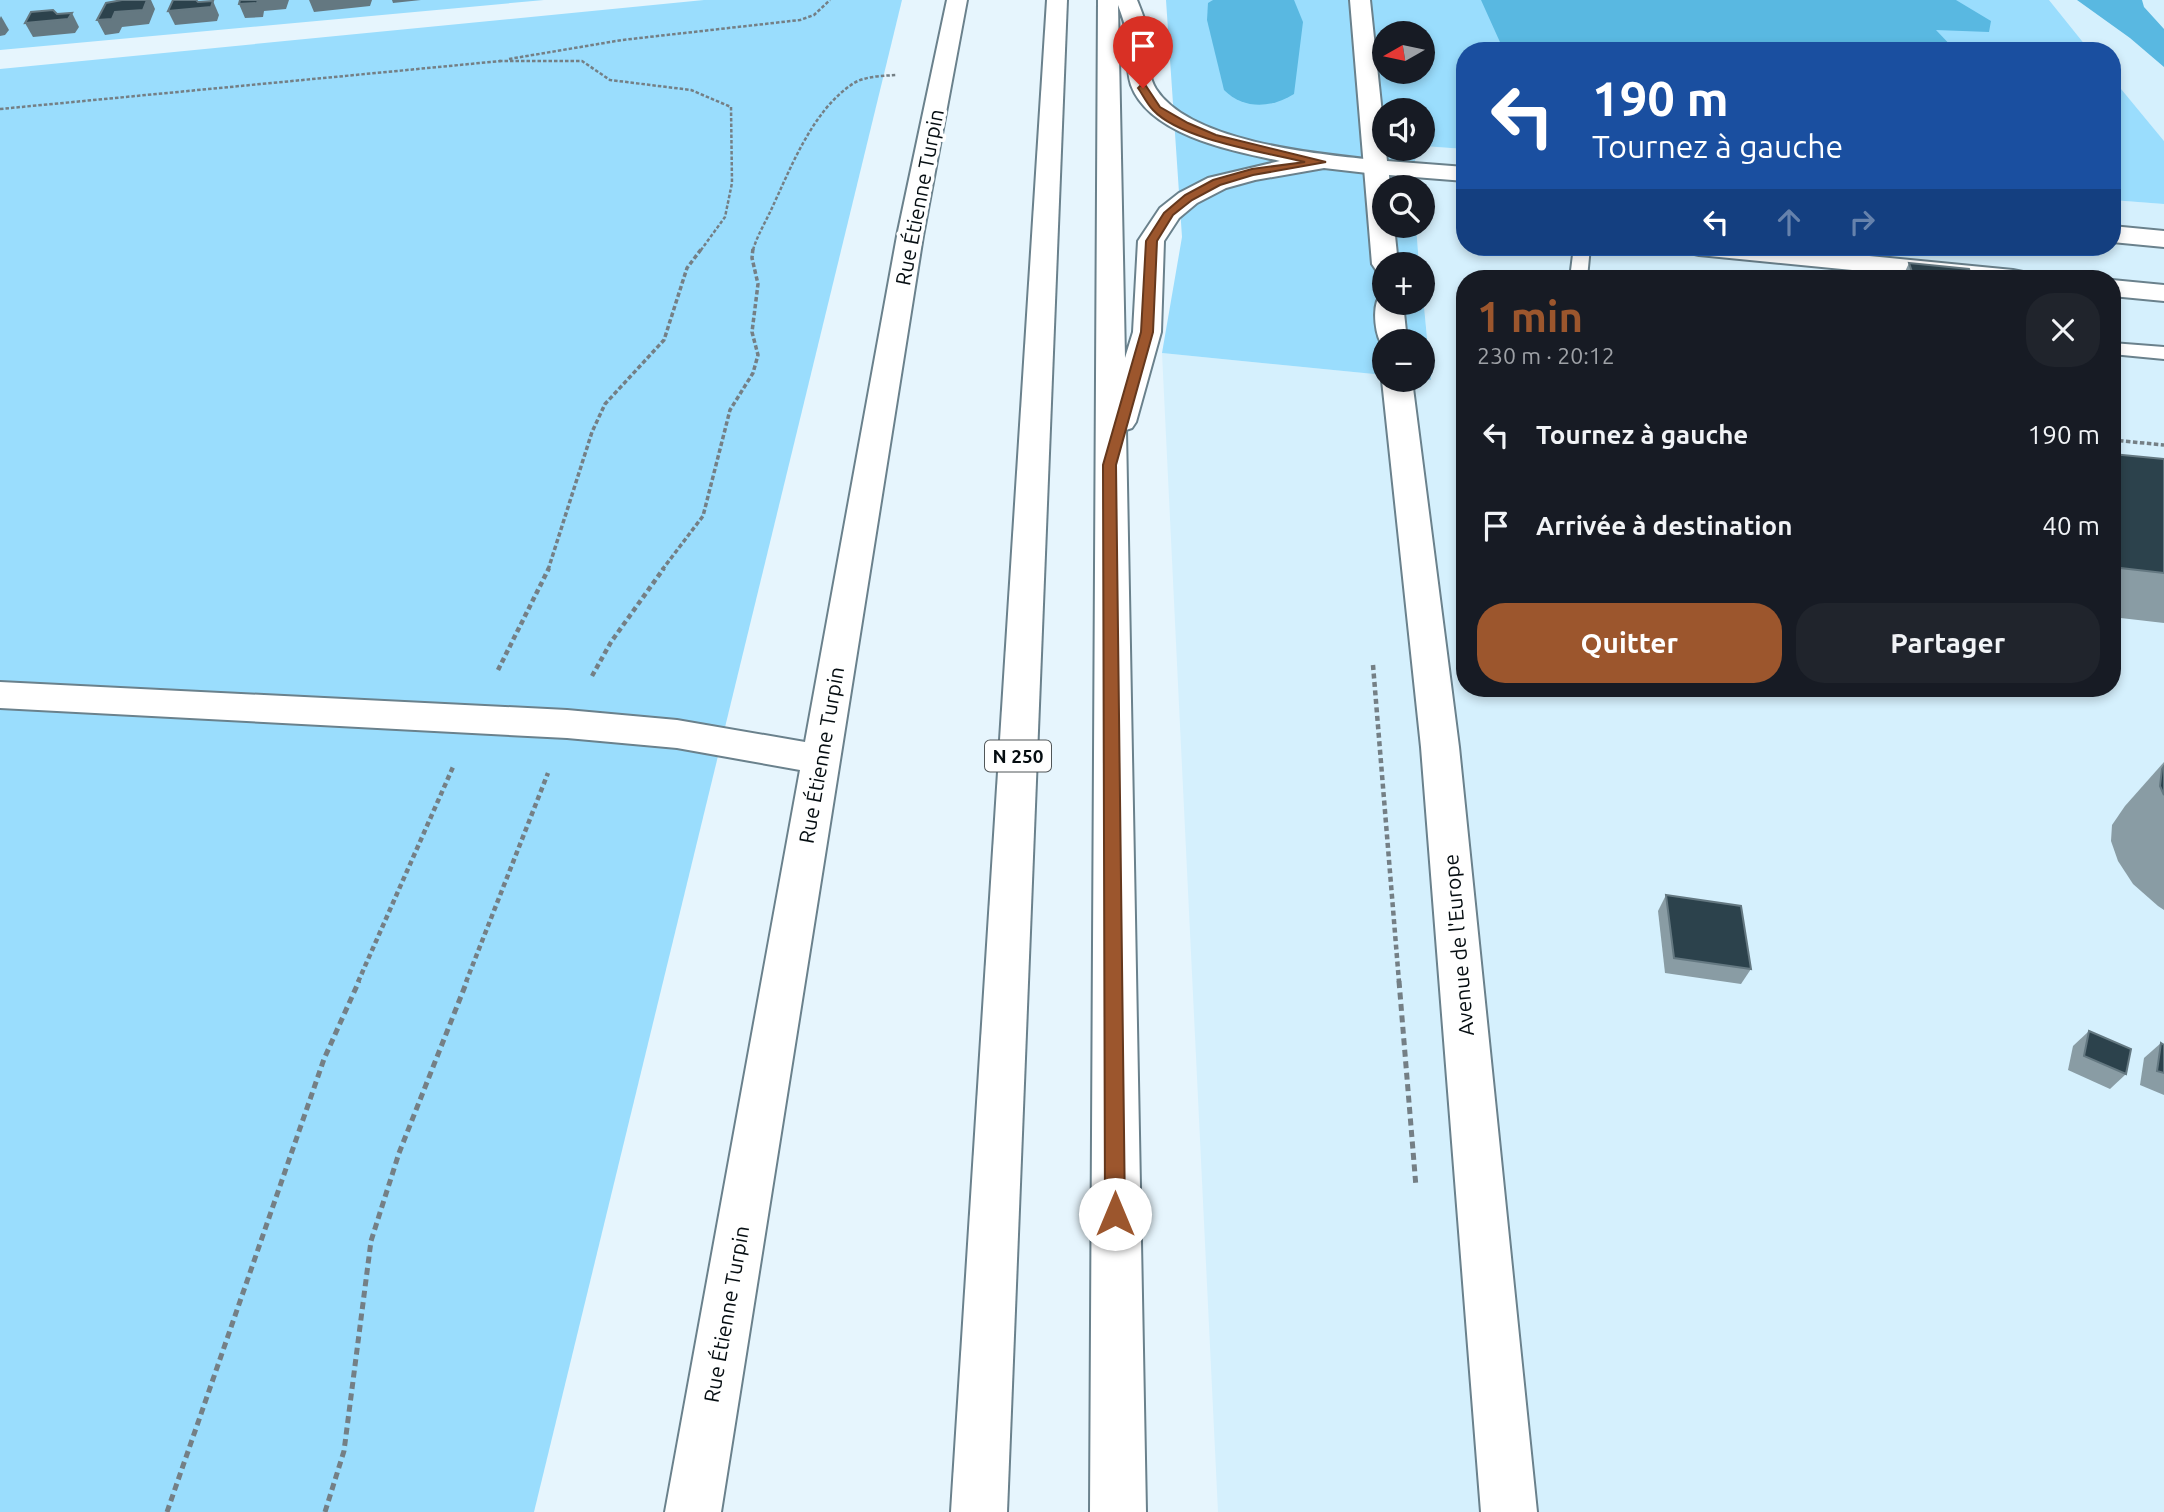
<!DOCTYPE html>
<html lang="fr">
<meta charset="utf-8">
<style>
:root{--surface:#171b24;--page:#20242c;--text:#f1f3f6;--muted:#9ea1a6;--accent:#9c562d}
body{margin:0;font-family:Ubuntu,sans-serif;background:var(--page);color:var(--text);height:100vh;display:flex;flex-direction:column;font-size:26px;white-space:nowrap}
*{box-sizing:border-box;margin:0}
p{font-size:23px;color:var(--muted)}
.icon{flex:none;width:38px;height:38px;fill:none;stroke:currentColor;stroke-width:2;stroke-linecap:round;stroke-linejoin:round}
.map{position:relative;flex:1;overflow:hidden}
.drawer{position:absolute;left:1456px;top:270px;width:665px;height:427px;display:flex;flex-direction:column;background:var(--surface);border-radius:28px;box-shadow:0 4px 10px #0003}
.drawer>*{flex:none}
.banner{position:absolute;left:1456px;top:42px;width:665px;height:214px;border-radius:28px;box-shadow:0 4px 10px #0003;background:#1a4fa0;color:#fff;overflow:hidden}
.needle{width:46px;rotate:261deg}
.buttons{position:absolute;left:1372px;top:21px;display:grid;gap:14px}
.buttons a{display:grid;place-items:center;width:63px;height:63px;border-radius:50%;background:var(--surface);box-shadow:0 4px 10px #0003;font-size:35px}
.pin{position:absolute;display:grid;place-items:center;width:60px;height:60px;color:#fff;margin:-72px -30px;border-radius:50% 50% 50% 0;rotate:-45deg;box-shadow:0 0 7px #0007}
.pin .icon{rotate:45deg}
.me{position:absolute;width:77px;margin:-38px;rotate:0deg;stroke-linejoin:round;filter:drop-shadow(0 0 5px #0008)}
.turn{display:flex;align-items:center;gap:24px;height:147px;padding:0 21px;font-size:32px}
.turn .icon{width:91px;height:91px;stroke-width:2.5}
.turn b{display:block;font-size:49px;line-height:60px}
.lanes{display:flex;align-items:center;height:66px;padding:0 21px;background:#0003;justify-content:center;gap:35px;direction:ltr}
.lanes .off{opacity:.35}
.round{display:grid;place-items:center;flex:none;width:74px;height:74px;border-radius:28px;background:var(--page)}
.head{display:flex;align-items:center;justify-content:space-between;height:119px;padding:0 21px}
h1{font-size:42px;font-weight:700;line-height:52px;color:var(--accent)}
.cta{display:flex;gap:14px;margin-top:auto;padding:14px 21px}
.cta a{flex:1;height:80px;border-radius:28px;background:var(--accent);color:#fff;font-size:28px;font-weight:700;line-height:80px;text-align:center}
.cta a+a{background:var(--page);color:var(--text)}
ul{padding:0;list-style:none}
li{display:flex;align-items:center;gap:21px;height:91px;padding:0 21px}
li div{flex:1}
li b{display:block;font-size:26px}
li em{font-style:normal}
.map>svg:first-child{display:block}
.built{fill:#d5f0fd;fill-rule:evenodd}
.green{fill:#9addfd;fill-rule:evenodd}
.water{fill:#59b8e1}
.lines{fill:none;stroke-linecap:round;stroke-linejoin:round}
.service-casing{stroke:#6a818c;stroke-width:4}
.minor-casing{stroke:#6a818c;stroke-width:4}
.trunk-casing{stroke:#6a818c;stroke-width:4}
.path-far3{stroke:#747f85;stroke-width:2.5;stroke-dasharray:3.5 2;stroke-linecap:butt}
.path-far2{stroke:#747f85;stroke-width:3.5;stroke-dasharray:4.5 2.5;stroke-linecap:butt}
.path-far1{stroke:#747f85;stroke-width:4.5;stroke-dasharray:5 3.5;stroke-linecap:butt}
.path{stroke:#747f85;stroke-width:5;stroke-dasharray:7 4.5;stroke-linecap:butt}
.service{fill:#fff;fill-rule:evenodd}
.minor{fill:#fff;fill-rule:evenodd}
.trunk{fill:#fff;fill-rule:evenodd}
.wall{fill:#899ca4}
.shaded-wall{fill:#647881}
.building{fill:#2c424c;stroke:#647881;stroke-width:2}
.route{fill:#9c562d;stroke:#65381d;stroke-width:2}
.labels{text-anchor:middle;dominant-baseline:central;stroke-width:7;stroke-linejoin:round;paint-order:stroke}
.shield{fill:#fff;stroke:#505658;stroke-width:2}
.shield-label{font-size:19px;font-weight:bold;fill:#050d11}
.street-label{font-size:21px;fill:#050d11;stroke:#fff}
</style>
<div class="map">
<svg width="2164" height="1512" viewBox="0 0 2164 1512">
<rect width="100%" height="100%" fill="#e6f5fd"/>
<g class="built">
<path d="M2049,0H2164V141L2112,78V51H2090Z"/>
<path d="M1423,146L1465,149V247H2112V200L2164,204V1512H1218L1162,353L1384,375V380L1431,379L1423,296V264H1419L1416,226H1423V187H1413L1416,149H1423ZM1465,278H2112V688H1465Z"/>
</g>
<g class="green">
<path d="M0,0H544L0,50Z"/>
<path d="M704,0H902L534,1512H0V69Z"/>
<path d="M1166,0H2049L2090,51H1465V149L1423,146V110H1384V149H1416L1413,187H1384V226H1416L1419,264H1384V303H1423V296L1431,380L1423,379V341H1384V375L1162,353L1182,237ZM1384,33H1423V72H1384Z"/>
<path d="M2112,78L2164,141V204L2112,200Z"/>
</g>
<g class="water">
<path d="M1213,0H1294L1303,22L1294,94C1272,108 1244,110 1224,90L1207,20L1208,3Z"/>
<path d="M1481,0H1956L1991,21L1989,32L1936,30L1956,51H1504Z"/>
<path d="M2077,0H2142L2144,7L2164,29V67L2130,38Z"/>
</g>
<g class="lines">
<defs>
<g id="service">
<path d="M1574,247H1590L1587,278H1570Z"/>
<path d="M2112,343L2164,347V359L2112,354Z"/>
</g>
<g id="minor">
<path d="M947,0H967L923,236L721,1512H665L800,770L677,748L567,738L0,708V682L567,710L677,720L805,742L897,236Z"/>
<path d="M1350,0H1370L1387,161L1465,167V181L1389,175L1390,187H1384V226H1394L1398,264H1384V272L1376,270L1372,264Z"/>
<path d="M2112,226L2164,231V247L2112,242Z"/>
<path d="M1686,247H1777L2013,270L2023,272L2027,278H1934L1699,255L1690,253Z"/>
<path d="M2112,280L2164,285V301L2112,296Z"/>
<path d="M1384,296V303H1403L1407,341H1384V347C1375,338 1372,308 1379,297Z"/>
<path d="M1384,377V380H1412L1459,747L1537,1512H1481L1421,747L1382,380Z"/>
</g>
<g id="trunk">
<path d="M1047,0H1067L1007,1512H951Z"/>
<path d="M1098,0H1137C1141,10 1145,20 1148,31C1151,49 1145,72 1156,89C1190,142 1317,154 1376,160L1385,162L1388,167L1385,172L1376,174L1324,168L1255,180L1226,188L1197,203L1179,218L1164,241L1161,332L1136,422L1132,428L1126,430L1146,1512H1090ZM1118,5C1122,16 1126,26 1127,37C1128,53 1126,70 1131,85C1150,136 1234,151 1280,161L1208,178L1179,193L1160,208L1138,241L1133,332L1125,358Z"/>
</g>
</defs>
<use href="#service" class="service-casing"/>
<use href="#minor" class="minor-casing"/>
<use href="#trunk" class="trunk-casing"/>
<g class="path-far3">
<path d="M509,59L622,40L800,20L814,15L830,0"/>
<path d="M499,61H582L610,80L691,90L731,107L732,183L725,217L701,250"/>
<path d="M0,109L501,61"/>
<path d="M753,250C757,236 765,223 771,210C791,168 812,110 854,83C866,76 882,76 896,75"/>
</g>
<g class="path-far2">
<path d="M2112,440L2164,445"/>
<path d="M548,570L592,432L605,404L664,340L687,268L702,248"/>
<path d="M662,570L703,516L730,410L753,373L758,355L752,332L758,284L752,258L753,248"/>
</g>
<g class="path-far1">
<path d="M1373,665L1399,982"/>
<path d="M498,670L549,568"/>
<path d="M592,676L611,642L664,568"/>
<path d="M358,982L453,767"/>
<path d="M466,982L548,773"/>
</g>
<g class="path">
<path d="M1399,981L1416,1187"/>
<path d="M167,1512L324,1059L359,981"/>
<path d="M325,1512L344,1451L371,1241L399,1153L467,981"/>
</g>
<use href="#service" class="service"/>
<use href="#minor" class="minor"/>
<use href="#trunk" class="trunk"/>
</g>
<g class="wall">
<path d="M1909,263L1972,278H1902Z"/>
<path d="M2112,454L2164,459V623L2112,617Z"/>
<path d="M2164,762V910L2158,906L2133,884L2118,861L2111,841L2112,825L2125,806Z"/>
<path d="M1666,895L1751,969L1741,984L1665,973L1658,911Z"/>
<path d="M2089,1031L2126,1074L2110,1089L2068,1070L2073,1046Z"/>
<path d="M2161,1043L2164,1045V1095L2140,1085L2144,1058Z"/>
</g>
<g class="shaded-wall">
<path d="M147,0H151L155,9L149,24L122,27L119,33L105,35L97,20Z"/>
<path d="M258,0H289L286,9L264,11L263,17L245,18L239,4Z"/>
<path d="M309,0H372L370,6L314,12Z"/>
<path d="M392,0H421L393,3Z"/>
<path d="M213,1L219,15L217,21L175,25L168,11Z"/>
<path d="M72,13L79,27L75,33L33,37L25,23Z"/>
<path d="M1,16L9,30L5,35L0,36V18Z"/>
</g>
<g class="building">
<path d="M122,0H147L143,10L115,12L112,19L97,20L106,3Z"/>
<path d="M173,0H196L198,2L213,1L211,7L168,11Z"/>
<path d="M240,0H258L257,3L239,4Z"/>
<path d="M53,10L57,14L72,13L68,19L25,23L31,12Z"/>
<path d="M1909,263L1969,269L1972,278H1914Z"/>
<path d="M2112,454L2164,459V573L2112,567Z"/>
<path d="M2164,766V795L2160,786L2162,769Z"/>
<path d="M1666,895L1741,906L1751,969L1674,958Z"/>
<path d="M2089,1031L2131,1049L2126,1074L2084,1056Z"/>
<path d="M2161,1043L2164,1045V1073L2157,1071Z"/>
</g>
<path class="route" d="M1140,86H1146L1160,107L1188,123L1216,135L1326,162L1253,175L1220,185L1192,200L1173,215L1157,241L1153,332L1116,465L1125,1214L1122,1221L1115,1224L1108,1221L1105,1214L1103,465L1141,332L1146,241L1164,213L1185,195L1213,180L1252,169L1305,162C1265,152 1181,140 1153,110C1147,104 1143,95 1138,88Z"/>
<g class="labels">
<rect class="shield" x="985" y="740.5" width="66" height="31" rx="5"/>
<g class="shield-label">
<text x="1018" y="756">N 250</text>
</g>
<g class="street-label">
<text transform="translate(919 197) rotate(-79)">Rue Étienne Turpin</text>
<text transform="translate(821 755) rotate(-80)">Rue Étienne Turpin</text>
<text transform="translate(1458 945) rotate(-95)">Avenue de l'Europe</text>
<text transform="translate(726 1314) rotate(-80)">Rue Étienne Turpin</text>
</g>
</g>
</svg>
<div class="buttons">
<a><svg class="needle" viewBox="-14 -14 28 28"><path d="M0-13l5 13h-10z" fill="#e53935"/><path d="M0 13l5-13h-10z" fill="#9ea1a6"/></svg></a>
<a><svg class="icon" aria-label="sound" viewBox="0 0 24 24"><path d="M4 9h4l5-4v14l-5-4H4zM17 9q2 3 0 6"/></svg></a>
<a><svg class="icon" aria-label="search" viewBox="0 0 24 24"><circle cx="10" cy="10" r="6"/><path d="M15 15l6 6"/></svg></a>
<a>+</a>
<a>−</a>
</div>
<div class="pin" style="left:1143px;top:88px;background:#d93025"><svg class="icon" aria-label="arrive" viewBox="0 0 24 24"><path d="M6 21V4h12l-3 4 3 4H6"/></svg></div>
<svg class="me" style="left:1115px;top:1214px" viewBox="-20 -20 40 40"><circle r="19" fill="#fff"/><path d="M0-13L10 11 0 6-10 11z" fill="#9c562d"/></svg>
<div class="banner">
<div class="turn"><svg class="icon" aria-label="left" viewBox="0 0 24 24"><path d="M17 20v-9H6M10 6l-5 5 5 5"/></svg><div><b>190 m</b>Tournez à gauche</div></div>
<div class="lanes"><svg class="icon" aria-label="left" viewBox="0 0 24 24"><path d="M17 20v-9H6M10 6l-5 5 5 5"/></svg><svg class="icon off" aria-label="ahead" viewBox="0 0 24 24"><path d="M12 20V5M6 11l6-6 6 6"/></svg><svg class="icon off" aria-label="right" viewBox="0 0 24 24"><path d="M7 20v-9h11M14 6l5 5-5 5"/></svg></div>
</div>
<section class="drawer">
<div class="head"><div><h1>1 min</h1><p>230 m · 20:12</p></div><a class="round"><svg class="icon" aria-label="close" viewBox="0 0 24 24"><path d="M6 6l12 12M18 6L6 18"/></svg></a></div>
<ul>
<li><svg class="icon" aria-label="left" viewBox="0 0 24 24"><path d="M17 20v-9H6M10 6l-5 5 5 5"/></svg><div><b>Tournez à gauche</b></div><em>190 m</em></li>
<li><svg class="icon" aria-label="arrive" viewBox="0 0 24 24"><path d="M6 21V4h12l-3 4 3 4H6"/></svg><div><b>Arrivée à destination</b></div><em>40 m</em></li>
</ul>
<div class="cta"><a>Quitter</a><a>Partager</a></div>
</section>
</div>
